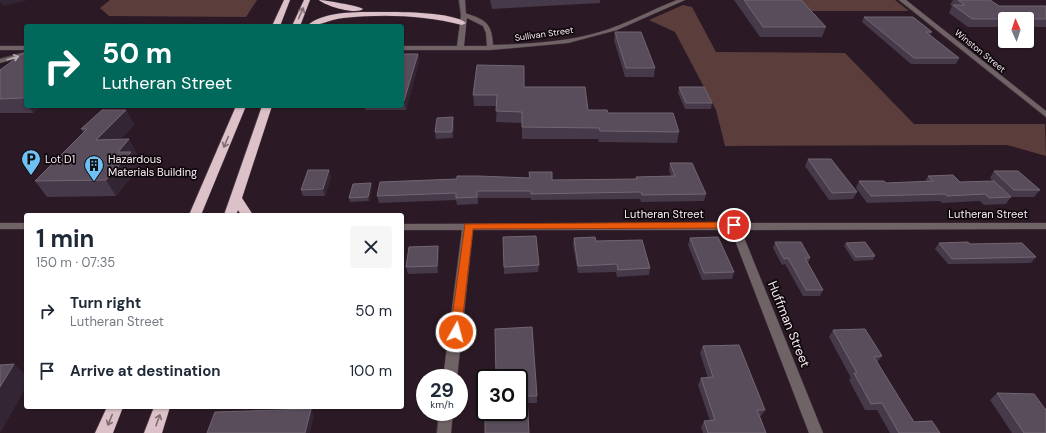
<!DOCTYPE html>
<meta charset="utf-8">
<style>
:root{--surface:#fff;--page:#f6f6f7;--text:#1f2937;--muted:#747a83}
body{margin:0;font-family:"DM Sans",sans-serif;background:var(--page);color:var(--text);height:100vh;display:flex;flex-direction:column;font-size:15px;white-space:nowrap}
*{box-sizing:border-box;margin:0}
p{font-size:13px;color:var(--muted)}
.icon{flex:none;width:22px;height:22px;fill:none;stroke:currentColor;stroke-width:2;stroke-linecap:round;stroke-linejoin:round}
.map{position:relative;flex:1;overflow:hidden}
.sheet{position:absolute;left:24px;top:213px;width:380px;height:196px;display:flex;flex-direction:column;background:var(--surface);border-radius:4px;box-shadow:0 1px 3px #0004}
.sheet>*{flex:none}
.hud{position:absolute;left:24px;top:24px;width:380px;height:84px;border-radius:4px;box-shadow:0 1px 3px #0004;background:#00695c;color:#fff;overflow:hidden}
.needle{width:26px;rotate:357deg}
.fabs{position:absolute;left:998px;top:12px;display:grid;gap:8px}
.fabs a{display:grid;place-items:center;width:36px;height:36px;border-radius:4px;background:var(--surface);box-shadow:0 1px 3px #0004;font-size:20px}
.speed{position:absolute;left:416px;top:369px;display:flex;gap:8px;font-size:20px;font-weight:700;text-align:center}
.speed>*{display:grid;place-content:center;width:52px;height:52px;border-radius:50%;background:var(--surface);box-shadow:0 1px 3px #0004;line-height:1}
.speed small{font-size:10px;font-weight:400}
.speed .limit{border:2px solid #111;border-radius:6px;background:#fff;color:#111}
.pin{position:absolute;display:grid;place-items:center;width:34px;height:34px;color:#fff;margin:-17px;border:2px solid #fff;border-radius:50%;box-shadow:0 1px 4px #0007}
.me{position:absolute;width:44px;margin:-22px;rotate:7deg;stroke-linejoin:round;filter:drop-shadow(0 0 3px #0008)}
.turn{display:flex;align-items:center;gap:14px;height:84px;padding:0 12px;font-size:18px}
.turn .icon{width:52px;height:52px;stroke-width:2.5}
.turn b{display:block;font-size:28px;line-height:34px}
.round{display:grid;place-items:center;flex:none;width:42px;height:42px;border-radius:4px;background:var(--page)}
.summary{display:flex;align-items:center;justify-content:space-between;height:68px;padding:0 12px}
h1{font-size:24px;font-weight:700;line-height:30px}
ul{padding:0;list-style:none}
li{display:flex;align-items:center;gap:12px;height:60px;padding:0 12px}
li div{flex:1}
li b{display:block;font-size:15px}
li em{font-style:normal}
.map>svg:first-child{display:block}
.green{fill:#5b3d3c}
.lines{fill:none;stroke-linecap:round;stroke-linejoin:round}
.minor-casing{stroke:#483742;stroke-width:1}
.tertiary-casing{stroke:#483742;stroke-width:1}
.motorway-casing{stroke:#483742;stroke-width:1}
.minor{fill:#6f6366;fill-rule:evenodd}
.tertiary{fill:#6f6366;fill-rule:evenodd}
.motorway{fill:#ddc1c8;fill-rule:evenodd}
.wall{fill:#463949}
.shaded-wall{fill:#332533}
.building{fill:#594d5b;stroke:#726673}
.oneway{stroke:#806e73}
.oneway2{stroke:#baaeb4}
.route{fill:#ea580c;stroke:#983908}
.labels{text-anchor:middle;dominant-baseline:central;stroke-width:3.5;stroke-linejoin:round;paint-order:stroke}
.far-street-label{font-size:9px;fill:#f8ecf3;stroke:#0f080c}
.poi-label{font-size:11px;fill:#f8ecf3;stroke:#0f080c;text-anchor:start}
.street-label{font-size:11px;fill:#f8ecf3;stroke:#0f080c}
.near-street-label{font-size:13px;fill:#f8ecf3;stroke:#0f080c}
</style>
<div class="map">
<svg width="1046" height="433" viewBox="0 0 1046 433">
<rect width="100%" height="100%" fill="#2b1a25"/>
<g class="green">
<path d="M110,0H257L246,17L109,16L100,8Z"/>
<path d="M797,0H895L909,11H807Z"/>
<path d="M683,5L692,7L716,52L845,53L914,124H1045L1046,156L1007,145L725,146L716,110L675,32L649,20Z"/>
</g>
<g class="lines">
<defs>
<g id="minor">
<path d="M459,0H465L466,16L461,15Z"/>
<path d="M899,0H906L1046,111V117Z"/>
<path d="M734,222L738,223H1046V229L741,230L823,433H809L731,230H473L457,378H443L462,230H402V224L730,223Z"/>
<rect x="0" y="223" width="26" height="6"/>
<path d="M439,412H453L451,433H437Z"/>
</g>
<g id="tertiary">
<path d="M677,0H685L617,30L568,43L490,50H402V46H457L461,15L464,13C485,19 492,23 493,45C529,44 566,42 600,32C627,24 651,10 677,0ZM467,18L483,26L486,33L487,46H464Z"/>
<rect x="0" y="46" width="26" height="4"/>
<path d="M26,52V56L0,63V59Z"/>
</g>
<g id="motorway">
<path d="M284,0H290L280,26H272Z"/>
<path d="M304,0H310L300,26H292Z"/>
<path d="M319,0C324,0 359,6 363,9C355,15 326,6 319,0Z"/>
<path d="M384,12C402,12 453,12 466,23L462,25C424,15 382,14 343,18C330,19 320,26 307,26C323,10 363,12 384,12Z"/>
<path d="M236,106H246L201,215H189Z"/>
<path d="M262,106H272L242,198L253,215H241L238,210L236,215H224Z"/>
<path d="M107,407H123L113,433H95Z"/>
<path d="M154,407H170L162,433H144Z"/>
</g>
</defs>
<use href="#minor" class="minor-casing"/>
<use href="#tertiary" class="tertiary-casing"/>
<use href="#motorway" class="motorway-casing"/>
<use href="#minor" class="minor"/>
<use href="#tertiary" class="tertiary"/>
<use href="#motorway" class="motorway"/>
</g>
<g class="wall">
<path d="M490,0H600V3L492,9Z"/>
<path d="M734,0H801L826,27L822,37H760Z"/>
<path d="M953,0H990L999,6H1046V27H1027V19H1005V27H968L949,13L952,6L950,5Z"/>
<path d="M864,17L932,32L930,35L959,58L956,64H911L862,22Z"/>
<path d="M615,32L655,68L654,77H625L614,40Z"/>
<path d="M26,54V106H41L33,113H0V70Z"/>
<path d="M402,54H418L419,62L406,110H365V106H402Z"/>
<path d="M524,87L588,110L608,113L679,132L677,143L599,142L598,139H522V123L496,122L497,106H474L473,95Z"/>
<path d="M679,87L712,103L711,109H685L678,93Z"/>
<path d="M126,110L134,125L120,139H129L137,155L134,158L139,167L116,196L47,197L35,181L84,133L81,129Z"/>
<path d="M454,124L453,138L436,139L435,132Z"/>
<path d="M808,159L857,192L853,199L829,200L805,166Z"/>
<path d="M670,163L706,194L704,201L641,202L640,199L531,200V198H478V204L457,205L456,200L379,203L377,196L529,178V172L552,180L636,179V177L671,176L669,170Z"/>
<path d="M994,171L1040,190L1034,197H1011L1006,204L984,205L980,201L942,203L940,201L867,203L856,188L859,181L886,183L925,182L928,176L960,182L993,181L990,178Z"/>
<path d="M331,177L325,196H303L301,190Z"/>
<path d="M371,183L372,186L369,201L350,202L349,198Z"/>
<path d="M503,237L539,265L538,272L504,274Z"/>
<path d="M574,238L596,241L650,268L649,275L617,277L616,272L578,273L573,245Z"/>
<path d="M690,238L734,272L732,279L702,280L688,245Z"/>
<path d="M775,242L810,258L808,263L823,290L820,296H803L785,264L782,265L773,248Z"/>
<path d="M846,243L875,256L873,260L854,261L844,246Z"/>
<path d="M939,243L970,244L1036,257L1031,263L948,264L935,249Z"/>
<path d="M438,246L439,253L438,273L408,274L406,267Z"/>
<path d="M833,330L882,356L877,362L914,422L940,433H890L877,410H865L849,380L851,378L829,337Z"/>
<path d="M703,346L765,410L761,416H760L766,433H703L701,427L704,421H710L698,385L701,378H708L700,353Z"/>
<path d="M519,378L537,396V403H527L496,420Z"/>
<path d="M997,393L1045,409L1046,433H1012L990,400Z"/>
</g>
<g class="shaded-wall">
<path d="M0,0H28L3,6L0,2Z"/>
<path d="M418,54L419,62L406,110L404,101Z"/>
<path d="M26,96V103L23,98Z"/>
<path d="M28,106H41L33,113Z"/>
<path d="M126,110L134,125L105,155L96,140Z"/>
<path d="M453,117L454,124L453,138L452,132Z"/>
<path d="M129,139L137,155L134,158L139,167L116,196L106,180L118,152Z"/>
<path d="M329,170L331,177L325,196L323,189Z"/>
<path d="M371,183L372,186L369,201L368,197Z"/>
<path d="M438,246L439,253L438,273L437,266Z"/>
<path d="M402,338L404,345L402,357Z"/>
<path d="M14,364L26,375V387L1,432L0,431V387Z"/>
<path d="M311,409L314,415L310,433H305Z"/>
</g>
<g class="building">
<path d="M744,0H801L826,27H763Z"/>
<path d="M958,0H990L999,6H1046V19H972L953,5H965Z"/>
<path d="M864,17H913L932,32H926L959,58H914Z"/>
<path d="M615,32H641L655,68H626Z"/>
<path d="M22,54H26V96L23,98L0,99V70Z"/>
<path d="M402,54H418L404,101H402Z"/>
<path d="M477,65L524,66V87H585L588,110H607L608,113H673L679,132L600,131L599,128L522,127V112L496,111L497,95H473Z"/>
<path d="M679,87H704L712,103H686Z"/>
<path d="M102,110H126L96,140L129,139L118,152H131L106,180L35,181L87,129H81Z"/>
<path d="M453,117L452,132H435L437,118Z"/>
<path d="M808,159H831L857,192L832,193Z"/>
<path d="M670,163H692L706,194L642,195L641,192L531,194V191H477V197L456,198V193L377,196L380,182L457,179V176H478L530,178L529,172H552V180L637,179L636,177L675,176Z"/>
<path d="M308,170H329L323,189L301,190Z"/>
<path d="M994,171H1018L1040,190H1014Z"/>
<path d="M953,175L960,182L994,181L1011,197L989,198L985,194L947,196L945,194L871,196L859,181H884L886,183L933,181L928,176Z"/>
<path d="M371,183L368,197L349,198L353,184Z"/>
<path d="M536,236L539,265L504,267L503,237Z"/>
<path d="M595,237L596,241L642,240L650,268L618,270L617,264L578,266L574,238Z"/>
<path d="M718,237L734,272L704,273L690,238Z"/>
<path d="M775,242H801L810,258H805L823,290H806L788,258L784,259Z"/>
<path d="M865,242L875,256L856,257L846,243Z"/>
<path d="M968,242L970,244L1022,243L1036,257L952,259L939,243Z"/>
<path d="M438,246L437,266L406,267L409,247Z"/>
<path d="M532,327L537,396H527L529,433H485V420H496V412H519V378H496L495,329Z"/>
<path d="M865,329L882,356L874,357L914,422L932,421L940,433H899L882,403L871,404L854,373H857L833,330Z"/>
<path d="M739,345L765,410H757L766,433H708L704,421L715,420L701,378L713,377L703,346Z"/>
<path d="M14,364L0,387V365Z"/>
<path d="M997,393L1034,394L1045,409H1046V433H1024Z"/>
<path d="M311,409L305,433H207L215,412Z"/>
</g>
<defs><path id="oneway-shaft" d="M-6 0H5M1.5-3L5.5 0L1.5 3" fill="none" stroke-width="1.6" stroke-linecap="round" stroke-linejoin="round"/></defs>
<g class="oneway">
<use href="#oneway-shaft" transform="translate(301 13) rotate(-67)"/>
<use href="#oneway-shaft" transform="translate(226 142) rotate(113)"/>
<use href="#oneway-shaft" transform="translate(110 420) rotate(112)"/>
<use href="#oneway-shaft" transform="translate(158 420) rotate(-71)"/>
</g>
<use class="oneway2" href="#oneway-shaft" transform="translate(13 58) rotate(-16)"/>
<path class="route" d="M734,222L738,225L734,228L473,229L461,332L460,336H452L450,332L465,224Z"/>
<defs>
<symbol id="parking-pin" viewBox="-11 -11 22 30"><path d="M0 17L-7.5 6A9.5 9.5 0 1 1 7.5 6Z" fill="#6ec2f3" stroke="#0f080c"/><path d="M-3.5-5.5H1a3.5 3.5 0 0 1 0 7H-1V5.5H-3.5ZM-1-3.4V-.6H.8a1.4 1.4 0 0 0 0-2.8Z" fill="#111"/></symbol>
<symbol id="building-pin" viewBox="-11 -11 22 30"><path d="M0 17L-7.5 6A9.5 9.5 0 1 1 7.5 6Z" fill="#6ec2f3" stroke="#0f080c"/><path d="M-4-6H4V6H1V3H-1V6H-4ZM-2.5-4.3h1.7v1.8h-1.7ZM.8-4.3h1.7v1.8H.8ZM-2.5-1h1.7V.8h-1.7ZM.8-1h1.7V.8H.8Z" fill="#111"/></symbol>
</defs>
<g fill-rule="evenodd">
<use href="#parking-pin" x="20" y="148" width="22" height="30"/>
<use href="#building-pin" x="83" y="154" width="22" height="30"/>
</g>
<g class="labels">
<g class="far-street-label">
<text transform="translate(544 34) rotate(-8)">Sullivan Street</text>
<text transform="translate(980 51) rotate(39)">Winston Street</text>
</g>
<g class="poi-label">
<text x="45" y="159">Lot D1</text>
<text x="108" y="159">Hazardous<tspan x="108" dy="13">Materials Building</tspan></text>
</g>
<g class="street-label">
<text x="664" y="214">Lutheran Street</text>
<text x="988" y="214">Lutheran Street</text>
</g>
<g class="near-street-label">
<text transform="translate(789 324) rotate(68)">Huffman Street</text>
</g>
</g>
</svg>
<div class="fabs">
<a><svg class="needle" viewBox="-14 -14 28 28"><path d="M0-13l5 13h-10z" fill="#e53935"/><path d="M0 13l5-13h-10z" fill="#747a83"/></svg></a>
</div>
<div class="speed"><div>29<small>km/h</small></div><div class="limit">30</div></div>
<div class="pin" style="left:734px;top:225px;background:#d93025"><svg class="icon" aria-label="arrive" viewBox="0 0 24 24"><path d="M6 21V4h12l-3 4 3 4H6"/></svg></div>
<svg class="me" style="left:456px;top:332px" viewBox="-20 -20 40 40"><circle r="17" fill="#ea580c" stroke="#fff" stroke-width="3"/><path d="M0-11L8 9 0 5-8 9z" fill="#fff"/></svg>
<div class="hud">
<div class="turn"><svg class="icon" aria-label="right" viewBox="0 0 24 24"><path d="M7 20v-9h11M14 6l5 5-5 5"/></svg><div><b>50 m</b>Lutheran Street</div></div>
</div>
<section class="sheet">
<div class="summary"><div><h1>1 min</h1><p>150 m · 07:35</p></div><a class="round"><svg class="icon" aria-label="close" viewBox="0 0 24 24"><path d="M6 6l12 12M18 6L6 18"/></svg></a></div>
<ul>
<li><svg class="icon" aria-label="right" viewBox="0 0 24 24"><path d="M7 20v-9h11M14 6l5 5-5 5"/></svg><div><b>Turn right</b><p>Lutheran Street</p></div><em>50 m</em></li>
<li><svg class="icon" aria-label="arrive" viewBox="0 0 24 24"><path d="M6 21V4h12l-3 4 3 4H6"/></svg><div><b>Arrive at destination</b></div><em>100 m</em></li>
</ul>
</section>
</div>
